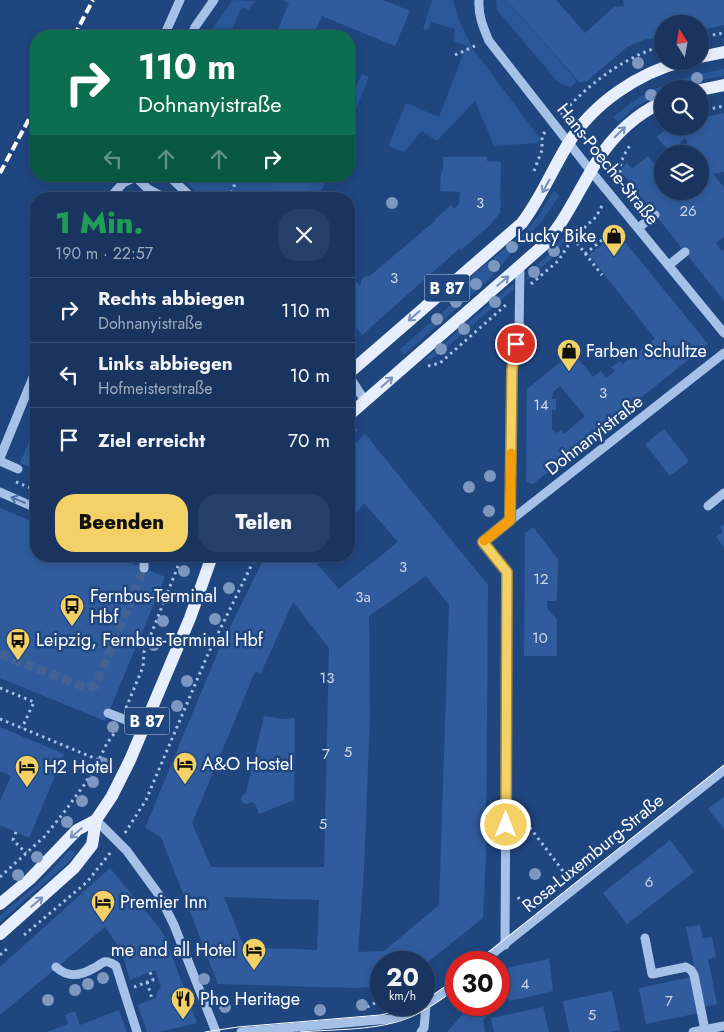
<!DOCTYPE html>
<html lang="de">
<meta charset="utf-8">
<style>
:root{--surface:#18345f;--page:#253f68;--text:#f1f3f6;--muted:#9faabd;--line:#364f74;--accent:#f4d166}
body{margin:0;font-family:Jost,sans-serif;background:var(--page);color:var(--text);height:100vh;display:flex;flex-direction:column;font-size:19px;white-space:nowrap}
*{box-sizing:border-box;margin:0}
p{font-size:16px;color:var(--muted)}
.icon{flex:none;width:28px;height:28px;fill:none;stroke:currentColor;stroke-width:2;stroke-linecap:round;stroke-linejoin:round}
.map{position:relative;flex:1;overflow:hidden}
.side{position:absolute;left:30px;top:192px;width:325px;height:370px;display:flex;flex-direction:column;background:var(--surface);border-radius:20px;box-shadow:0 2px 8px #0003,0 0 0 1px var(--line)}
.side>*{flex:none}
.banner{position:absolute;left:30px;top:30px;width:325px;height:152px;border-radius:20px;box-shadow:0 2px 8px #0003,0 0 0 1px var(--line);background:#0b6e4f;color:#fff;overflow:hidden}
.needle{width:32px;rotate:349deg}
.controls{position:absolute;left:654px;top:15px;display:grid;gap:10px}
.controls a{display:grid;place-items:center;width:55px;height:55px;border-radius:50%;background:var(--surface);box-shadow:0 2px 8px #0003,0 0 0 1px var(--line);font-size:25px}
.speed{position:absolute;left:370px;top:951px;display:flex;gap:10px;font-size:25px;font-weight:700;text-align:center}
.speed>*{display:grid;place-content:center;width:65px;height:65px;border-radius:50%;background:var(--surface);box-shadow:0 2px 8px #0003,0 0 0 1px var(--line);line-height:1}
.speed small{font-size:12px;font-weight:400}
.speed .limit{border:8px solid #d22;background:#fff;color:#111}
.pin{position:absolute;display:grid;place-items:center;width:42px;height:42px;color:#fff;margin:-21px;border:2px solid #fff;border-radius:50%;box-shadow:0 1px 5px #0007}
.me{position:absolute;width:55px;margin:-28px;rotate:0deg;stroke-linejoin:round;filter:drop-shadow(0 0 4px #0008)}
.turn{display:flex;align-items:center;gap:18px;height:105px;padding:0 25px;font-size:22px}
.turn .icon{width:65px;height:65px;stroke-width:2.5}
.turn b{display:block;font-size:35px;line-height:42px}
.lanes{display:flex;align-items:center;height:48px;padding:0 25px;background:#0003;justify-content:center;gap:25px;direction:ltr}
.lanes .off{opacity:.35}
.round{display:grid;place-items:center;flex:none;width:52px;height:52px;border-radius:20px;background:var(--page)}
.summary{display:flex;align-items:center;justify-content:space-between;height:85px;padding:0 25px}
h1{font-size:30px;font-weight:800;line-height:38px;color:#1e9e55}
.cta{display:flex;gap:10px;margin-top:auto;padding:10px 25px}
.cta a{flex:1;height:58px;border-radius:20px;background:var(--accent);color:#111;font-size:20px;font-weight:800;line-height:58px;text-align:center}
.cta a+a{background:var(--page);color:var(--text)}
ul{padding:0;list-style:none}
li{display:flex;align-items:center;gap:15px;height:65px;padding:0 25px;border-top:1px solid var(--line)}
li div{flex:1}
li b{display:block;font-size:19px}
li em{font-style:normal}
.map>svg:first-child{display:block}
.green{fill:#2a5797}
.building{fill:#305c9d;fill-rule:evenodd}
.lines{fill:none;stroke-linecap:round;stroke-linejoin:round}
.minor-tunnel{stroke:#416292;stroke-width:9;stroke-dasharray:9 4.5;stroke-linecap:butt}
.path{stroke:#a5c1e7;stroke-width:3;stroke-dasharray:2.5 4;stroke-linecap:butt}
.minor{stroke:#a5c1e7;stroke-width:9}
.major{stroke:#e7effd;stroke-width:12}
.tram{stroke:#fff;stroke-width:1}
.rail{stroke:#fff;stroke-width:4;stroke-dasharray:9 4;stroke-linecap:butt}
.tree{fill:#7d98c0}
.oneway{stroke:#7a92b8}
.oneway2{stroke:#4f71a3}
.route-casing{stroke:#9f8842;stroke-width:12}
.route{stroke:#f4d166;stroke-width:9}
.slow{stroke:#f59e0b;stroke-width:9}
.labels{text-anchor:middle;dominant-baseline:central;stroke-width:5;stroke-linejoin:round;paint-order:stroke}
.number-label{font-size:15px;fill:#cbd6e6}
.shield{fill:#20467f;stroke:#bcc8d9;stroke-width:1}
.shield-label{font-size:16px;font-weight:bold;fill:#fff}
.street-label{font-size:18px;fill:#fff;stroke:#20467f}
.poi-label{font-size:18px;fill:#fff;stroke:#20467f;text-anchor:start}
</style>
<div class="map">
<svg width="724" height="1032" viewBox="0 0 724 1032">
<rect width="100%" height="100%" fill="#20467f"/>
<g class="green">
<path d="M233,0L254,1L249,10L242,7L229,36H207Z"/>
<path d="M432,0H453L460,23L473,49L539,137V143L494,146L475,101L437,141L422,131L404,152L388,146L406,103L439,117L466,46L454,41L455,29L431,22L428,30L423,29Z"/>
<path d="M496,0H507L577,81L571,88L557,81L497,10Z"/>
<path d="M724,69V76L689,82L670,89H662V92L634,108L618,122L613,117C623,109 634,100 645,94C670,81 697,74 724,69Z"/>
<path d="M362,74L369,77L349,126V99Z"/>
<path d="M180,176H223L227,178L228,176H276L267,199H203Z"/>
<path d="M317,176H328L318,199H307Z"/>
<path d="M554,190L559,196L542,221L509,256L490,279L404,355L399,350L452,304L466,282L477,271L524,233L538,216Z"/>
<path d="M563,237L565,240L552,258L525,282L530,271L548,255Z"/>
<path d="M513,284L514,289L438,355L431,359L424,360Z"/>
<path d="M70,850L74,851L75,855L65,865L0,922V916L42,880Z"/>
</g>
<g class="building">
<path d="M282,0H383L410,11L395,46L322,16L313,36H275L289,3Z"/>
<path d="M507,0H556L585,33L614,7L624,6L623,0H724V25L700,30V24H662V37L643,40L627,47L587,81L579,82Z"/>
<path d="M724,113V172L713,174L724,187V237L716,243L722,251L724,250V301L622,173V168L627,163L632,169L648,156L662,174V191H700V154H671L657,137L669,126H700V118ZM685,138L688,142L683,147L680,142Z"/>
<path d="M443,157H487V161L501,162L500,201H501L500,213L490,225L461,250L460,248L362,335L353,323L350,326L349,324V274L360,286L361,284V280L366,276H370L436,220L435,219L451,205L454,209L459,204L460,192L440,191L441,172L443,171Z"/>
<path d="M276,176H317L307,199H267Z"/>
<path d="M617,232L708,344L533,484L526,482L527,389L573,352L593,377L601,371L606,378L615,371L611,367L620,361L623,364L655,339L589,255ZM560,386L585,416L564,434L561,430L557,433L552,430V410H556V399H552L553,392Z"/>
<path d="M36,425V470L20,463Z"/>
<path d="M664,429L689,461L670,476L645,444Z"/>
<path d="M365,434L488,585L486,852L483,918L424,965V962H381V987L356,988L218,984L161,837L145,828L217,654L265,556H323L317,564L339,589L398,542L364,503L349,523V449ZM426,576L449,605L439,905L384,951L358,952L364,870L370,716L369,616ZM293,602L329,648L324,867H211L192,823L254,674L256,672L261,673ZM224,897L319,900L317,950L244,947Z"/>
<path d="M0,508L36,523V556H115L165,577L105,721L0,678Z"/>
<path d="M724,524V547L716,537L723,532L720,527Z"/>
<path d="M533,527L558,559L557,599L555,601H547V608L557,620V656H524L525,533Z"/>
<path d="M264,716L284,719L295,718L294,800L259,814L255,803L251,802L247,804L243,803L241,800L242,796L246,793Z"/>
<path d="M0,727L64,754L29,838L0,825V801L11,776L0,771Z"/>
<path d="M724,797V829L708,809Z"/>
<path d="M670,840L694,872L627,924L603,893Z"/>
<path d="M110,868L161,930L166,940L197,1023L159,1032H147L138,1005L156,998L158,990L161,987L155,970L130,980L121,950L105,927L0,1015V967Z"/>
<path d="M700,925L703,938L712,937L716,957L708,959L717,1004L703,1007L686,927Z"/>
<path d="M549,959L553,991L510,1001L499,991V976L510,967Z"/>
<path d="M691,977L699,1013L646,1024L639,988Z"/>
<path d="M612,991L620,1030L609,1032H569L563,1001Z"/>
<path d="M471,1005H495L483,1021L485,1032H447Z"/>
<path d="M543,1007L549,1032H494L491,1018Z"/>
<path d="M119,1010L127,1032H47L68,1024L65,1015L75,1011L80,1025Z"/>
</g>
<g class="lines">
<path class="minor-tunnel" d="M0,654L88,688L96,685L144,568"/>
<g class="path">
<path d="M700,37L724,33"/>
<path d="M455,55L477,45"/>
<path d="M700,111L724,106"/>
<path d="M561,115C587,85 624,57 662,46"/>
<path d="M534,171L542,150V136L545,132"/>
<path d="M616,184L621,177C618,164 624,155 630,145"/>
<path d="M229,199L238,176"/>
<path d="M573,238L602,275"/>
<path d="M585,254L619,226"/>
<path d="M531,284L558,261L573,238L596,217L603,204"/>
<path d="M428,366L440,363L507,304"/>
<path d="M349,435L356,429"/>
<path d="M16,482L36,490"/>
<path d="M0,688L34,702L22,728"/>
<path d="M126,708L143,667L144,652L182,556"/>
<path d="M0,719L99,760"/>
<path d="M518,812L566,875"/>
<path d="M16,832L13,840L26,853"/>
<path d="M125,833L146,800L208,654L256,556"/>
<path d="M0,877L45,836L65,811L84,785L97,764L107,743L117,730"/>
<path d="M518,897L524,907"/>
<path d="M24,935L87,882L111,852"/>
<path d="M0,955L9,947"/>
<path d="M147,982L152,999"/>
<path d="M134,987L153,980L150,972"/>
<path d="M367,1007L379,1001"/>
</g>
<g class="minor">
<path d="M479,0C478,15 483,27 489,41L590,170L724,333"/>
<path d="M164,36L180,0"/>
<path d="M191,36L195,27L214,0"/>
<path d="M169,176L193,199"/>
<path d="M136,177L148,189L167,199"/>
<path d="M109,199L123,183L138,176"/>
<path d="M638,228L655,215"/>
<path d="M669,265L685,252"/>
<path d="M349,376L365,401"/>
<path d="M0,458L36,370"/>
<path d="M0,461L18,469"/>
<path d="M0,492L36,508"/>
<path d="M708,506L724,493"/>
<path d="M510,520L512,370L519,330L520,266"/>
<path d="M144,568V556"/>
<path d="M108,713L144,727"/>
<path d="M96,820L127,851L159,895L174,925L216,1032"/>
<path d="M645,938L652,974L686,967L691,970L694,975L705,1030"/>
<path d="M505,945L507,572L483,542L724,353"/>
<path d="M482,962L724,770"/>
<path d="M56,967C68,978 80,976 94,968C97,967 101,963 104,962C109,961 113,964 116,966L137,1032"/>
<path d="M241,1032L390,1019C415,1012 436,1000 456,983"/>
<path d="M421,1032L424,1028L426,1005"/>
<path d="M693,1032L724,1026"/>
</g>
<g class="major">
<path d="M700,57L724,52"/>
<path d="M700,90L724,85"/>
<path d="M349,373L522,223C541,198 552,170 568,144C593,103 638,73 684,61"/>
<path d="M349,415L546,243C551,236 557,229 562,221C587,182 597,148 636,118C644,112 653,106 662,103"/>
<path d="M0,904L30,879L77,830L96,820"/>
<path d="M0,934L74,868L92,845L96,820L112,796L130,760L190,618L212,556"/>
</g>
<g class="tram">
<path d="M476,962L724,765"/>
<path d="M424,1001L456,979"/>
<path d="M205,1032L238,1027L380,1015L399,1011L416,1005"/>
<path d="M300,1032C335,1029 378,1031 411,1017C427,1010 442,999 456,989"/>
</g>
<g class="rail">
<path d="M74,36L93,0"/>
<path d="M0,173L36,106"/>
</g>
</g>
<g class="tree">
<circle cx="638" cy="63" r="6"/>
<circle cx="697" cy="78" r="6"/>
<circle cx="651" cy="95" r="6"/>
<circle cx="392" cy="203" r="6"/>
<circle cx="512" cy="247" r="6"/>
<circle cx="554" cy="251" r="6"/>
<circle cx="494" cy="266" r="6"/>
<circle cx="534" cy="272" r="6"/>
<circle cx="476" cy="284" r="6"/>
<circle cx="456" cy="302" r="6"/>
<circle cx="495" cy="302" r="6"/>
<circle cx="437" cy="319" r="6"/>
<circle cx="464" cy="329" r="6"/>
<circle cx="441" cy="349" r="6"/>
<circle cx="490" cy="476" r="6"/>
<circle cx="469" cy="487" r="6"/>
<circle cx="489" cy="511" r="6"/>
<circle cx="184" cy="571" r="6"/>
<circle cx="229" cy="588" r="6"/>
<circle cx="174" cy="597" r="6"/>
<circle cx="215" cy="619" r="6"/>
<circle cx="163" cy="621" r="6"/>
<circle cx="154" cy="645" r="6"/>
<circle cx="187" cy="681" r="6"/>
<circle cx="177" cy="706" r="6"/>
<circle cx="113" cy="727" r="6"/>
<circle cx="103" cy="763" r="6"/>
<circle cx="93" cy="782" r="6"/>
<circle cx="82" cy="801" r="6"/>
<circle cx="67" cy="822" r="6"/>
<circle cx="37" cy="857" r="6"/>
<circle cx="535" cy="874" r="6"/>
<circle cx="18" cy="875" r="6"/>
<circle cx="103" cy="978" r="6"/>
<circle cx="204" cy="979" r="6"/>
<circle cx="88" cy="984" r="6"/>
<circle cx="75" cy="990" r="6"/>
<circle cx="48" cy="1000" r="6"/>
<circle cx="362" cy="1005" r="6"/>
<circle cx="225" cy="1007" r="6"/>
<circle cx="320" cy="1010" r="6"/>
</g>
<defs><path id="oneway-shaft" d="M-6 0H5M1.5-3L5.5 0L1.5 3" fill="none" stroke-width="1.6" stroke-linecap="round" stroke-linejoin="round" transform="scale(1.25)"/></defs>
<g class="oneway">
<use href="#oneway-shaft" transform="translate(620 132) rotate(-44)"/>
<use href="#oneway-shaft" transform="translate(546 186) rotate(119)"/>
<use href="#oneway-shaft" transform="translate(503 281) rotate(-40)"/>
<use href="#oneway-shaft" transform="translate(414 316) rotate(139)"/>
<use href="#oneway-shaft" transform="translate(387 382) rotate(-41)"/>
<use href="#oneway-shaft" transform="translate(76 833) rotate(140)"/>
<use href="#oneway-shaft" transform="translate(37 902) rotate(-40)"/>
</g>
<use class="oneway2" href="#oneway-shaft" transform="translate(18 500) rotate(-157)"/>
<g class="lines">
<defs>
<path id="route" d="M506,825L507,572L483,542L510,520L512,370L516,344"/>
</defs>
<use href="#route" class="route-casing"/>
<use href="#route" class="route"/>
<path class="slow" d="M484,541L510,520L511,453"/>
</g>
<defs>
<symbol id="shop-pin" viewBox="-11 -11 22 30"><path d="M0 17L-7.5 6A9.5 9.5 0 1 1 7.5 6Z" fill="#f4d166" stroke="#20467f"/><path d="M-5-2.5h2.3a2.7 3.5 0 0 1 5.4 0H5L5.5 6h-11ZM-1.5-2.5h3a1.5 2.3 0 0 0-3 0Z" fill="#111"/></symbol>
<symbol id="bus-pin" viewBox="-11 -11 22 30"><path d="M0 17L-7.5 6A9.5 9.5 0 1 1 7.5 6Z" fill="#f4d166" stroke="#20467f"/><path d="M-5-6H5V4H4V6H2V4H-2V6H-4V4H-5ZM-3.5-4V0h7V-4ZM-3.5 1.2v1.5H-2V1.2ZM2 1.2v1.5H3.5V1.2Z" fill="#111"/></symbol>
<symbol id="hotel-pin" viewBox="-11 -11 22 30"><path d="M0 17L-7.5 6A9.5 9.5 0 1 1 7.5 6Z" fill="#f4d166" stroke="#20467f"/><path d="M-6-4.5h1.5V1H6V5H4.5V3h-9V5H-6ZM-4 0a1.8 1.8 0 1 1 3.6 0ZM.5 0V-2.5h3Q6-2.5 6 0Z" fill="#111"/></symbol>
<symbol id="restaurant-pin" viewBox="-11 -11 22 30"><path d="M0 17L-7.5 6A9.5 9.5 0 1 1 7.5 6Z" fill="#f4d166" stroke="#20467f"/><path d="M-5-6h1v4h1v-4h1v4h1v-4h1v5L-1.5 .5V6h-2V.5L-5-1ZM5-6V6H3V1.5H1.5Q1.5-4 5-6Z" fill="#111"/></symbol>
</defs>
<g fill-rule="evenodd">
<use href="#shop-pin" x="600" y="222" width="28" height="38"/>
<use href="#shop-pin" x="555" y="337" width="28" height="38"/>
<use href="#bus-pin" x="58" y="592" width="28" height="38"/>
<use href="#bus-pin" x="4" y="626" width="28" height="38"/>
<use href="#hotel-pin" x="171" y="750" width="28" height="38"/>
<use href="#hotel-pin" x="13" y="753" width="28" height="38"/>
<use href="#hotel-pin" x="89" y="888" width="28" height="38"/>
<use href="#hotel-pin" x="240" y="936" width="28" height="38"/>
<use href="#restaurant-pin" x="169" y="985" width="28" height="38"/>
</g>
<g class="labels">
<g class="number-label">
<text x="480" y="203">3</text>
<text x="688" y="211">26</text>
<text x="394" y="278">3</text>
<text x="603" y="393">3</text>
<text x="541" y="405">14</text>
<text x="403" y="567">3</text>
<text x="541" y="579">12</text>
<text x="363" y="597">3a</text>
<text x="540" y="638">10</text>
<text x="327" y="678">13</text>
<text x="348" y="752">5</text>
<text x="326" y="754">7</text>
<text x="323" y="824">5</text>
<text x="649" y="882">6</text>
<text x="525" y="984">4</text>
<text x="669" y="1001">7</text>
<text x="592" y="1015">5</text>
</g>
<g class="shield">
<rect x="424.5" y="274.5" width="45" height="27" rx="4"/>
<rect x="124.5" y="707.5" width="45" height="27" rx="4"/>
</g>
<g class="shield-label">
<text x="447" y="288">B 87</text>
<text x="147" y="721">B 87</text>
</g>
<g class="street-label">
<text transform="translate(608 164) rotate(51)">Hans-Poeche-Straße</text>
<text transform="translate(594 435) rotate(-38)">Dohnanyistraße</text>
<text transform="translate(593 853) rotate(-39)">Rosa-Luxemburg-Straße</text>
</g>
<g class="poi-label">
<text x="596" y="236" text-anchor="end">Lucky Bike</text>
<text x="586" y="351">Farben Schultze</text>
<text x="90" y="596">Fernbus-Terminal<tspan x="90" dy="21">Hbf</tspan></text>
<text x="36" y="640">Leipzig, Fernbus-Terminal Hbf</text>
<text x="202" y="764">A&amp;O Hostel</text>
<text x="44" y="767">H2 Hotel</text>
<text x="120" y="902">Premier Inn</text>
<text x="236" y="950" text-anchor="end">me and all Hotel</text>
<text x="200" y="999">Pho Heritage</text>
</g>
</g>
</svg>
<div class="controls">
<a><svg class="needle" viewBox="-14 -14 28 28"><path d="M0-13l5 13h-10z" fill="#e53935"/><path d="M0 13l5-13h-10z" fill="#9faabd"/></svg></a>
<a><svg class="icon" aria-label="search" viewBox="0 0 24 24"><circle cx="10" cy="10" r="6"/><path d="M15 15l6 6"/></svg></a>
<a><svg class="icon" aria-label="layers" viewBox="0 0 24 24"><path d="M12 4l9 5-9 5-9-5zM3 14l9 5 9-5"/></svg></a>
</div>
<div class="speed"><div>20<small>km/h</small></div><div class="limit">30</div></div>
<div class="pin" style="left:516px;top:344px;background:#d93025"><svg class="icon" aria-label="arrive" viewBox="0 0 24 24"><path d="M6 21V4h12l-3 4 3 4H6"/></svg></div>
<svg class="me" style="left:506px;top:825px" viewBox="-20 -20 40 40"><circle r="17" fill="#f4d166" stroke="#fff" stroke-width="3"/><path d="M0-11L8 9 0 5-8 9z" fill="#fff"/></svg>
<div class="banner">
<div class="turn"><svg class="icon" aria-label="right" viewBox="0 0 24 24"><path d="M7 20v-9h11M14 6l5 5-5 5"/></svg><div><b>110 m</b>Dohnanyistraße</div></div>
<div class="lanes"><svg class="icon off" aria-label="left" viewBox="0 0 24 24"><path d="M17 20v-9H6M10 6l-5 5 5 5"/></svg><svg class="icon off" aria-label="ahead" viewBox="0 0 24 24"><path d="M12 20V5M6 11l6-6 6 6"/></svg><svg class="icon off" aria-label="ahead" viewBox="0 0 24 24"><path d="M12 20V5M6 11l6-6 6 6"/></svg><svg class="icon" aria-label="right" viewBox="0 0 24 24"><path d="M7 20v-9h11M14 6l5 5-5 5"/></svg></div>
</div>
<section class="side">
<div class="summary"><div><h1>1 Min.</h1><p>190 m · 22:57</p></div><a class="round"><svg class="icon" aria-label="close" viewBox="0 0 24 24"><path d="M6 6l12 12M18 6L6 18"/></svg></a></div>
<ul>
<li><svg class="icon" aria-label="right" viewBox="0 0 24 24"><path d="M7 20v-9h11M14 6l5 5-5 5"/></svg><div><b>Rechts abbiegen</b><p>Dohnanyistraße</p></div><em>110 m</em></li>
<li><svg class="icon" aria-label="left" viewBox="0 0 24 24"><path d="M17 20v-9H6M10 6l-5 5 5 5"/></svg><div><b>Links abbiegen</b><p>Hofmeisterstraße</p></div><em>10 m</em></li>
<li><svg class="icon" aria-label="arrive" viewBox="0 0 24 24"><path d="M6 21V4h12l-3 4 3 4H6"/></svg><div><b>Ziel erreicht</b></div><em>70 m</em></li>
</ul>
<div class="cta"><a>Beenden</a><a>Teilen</a></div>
</section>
</div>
